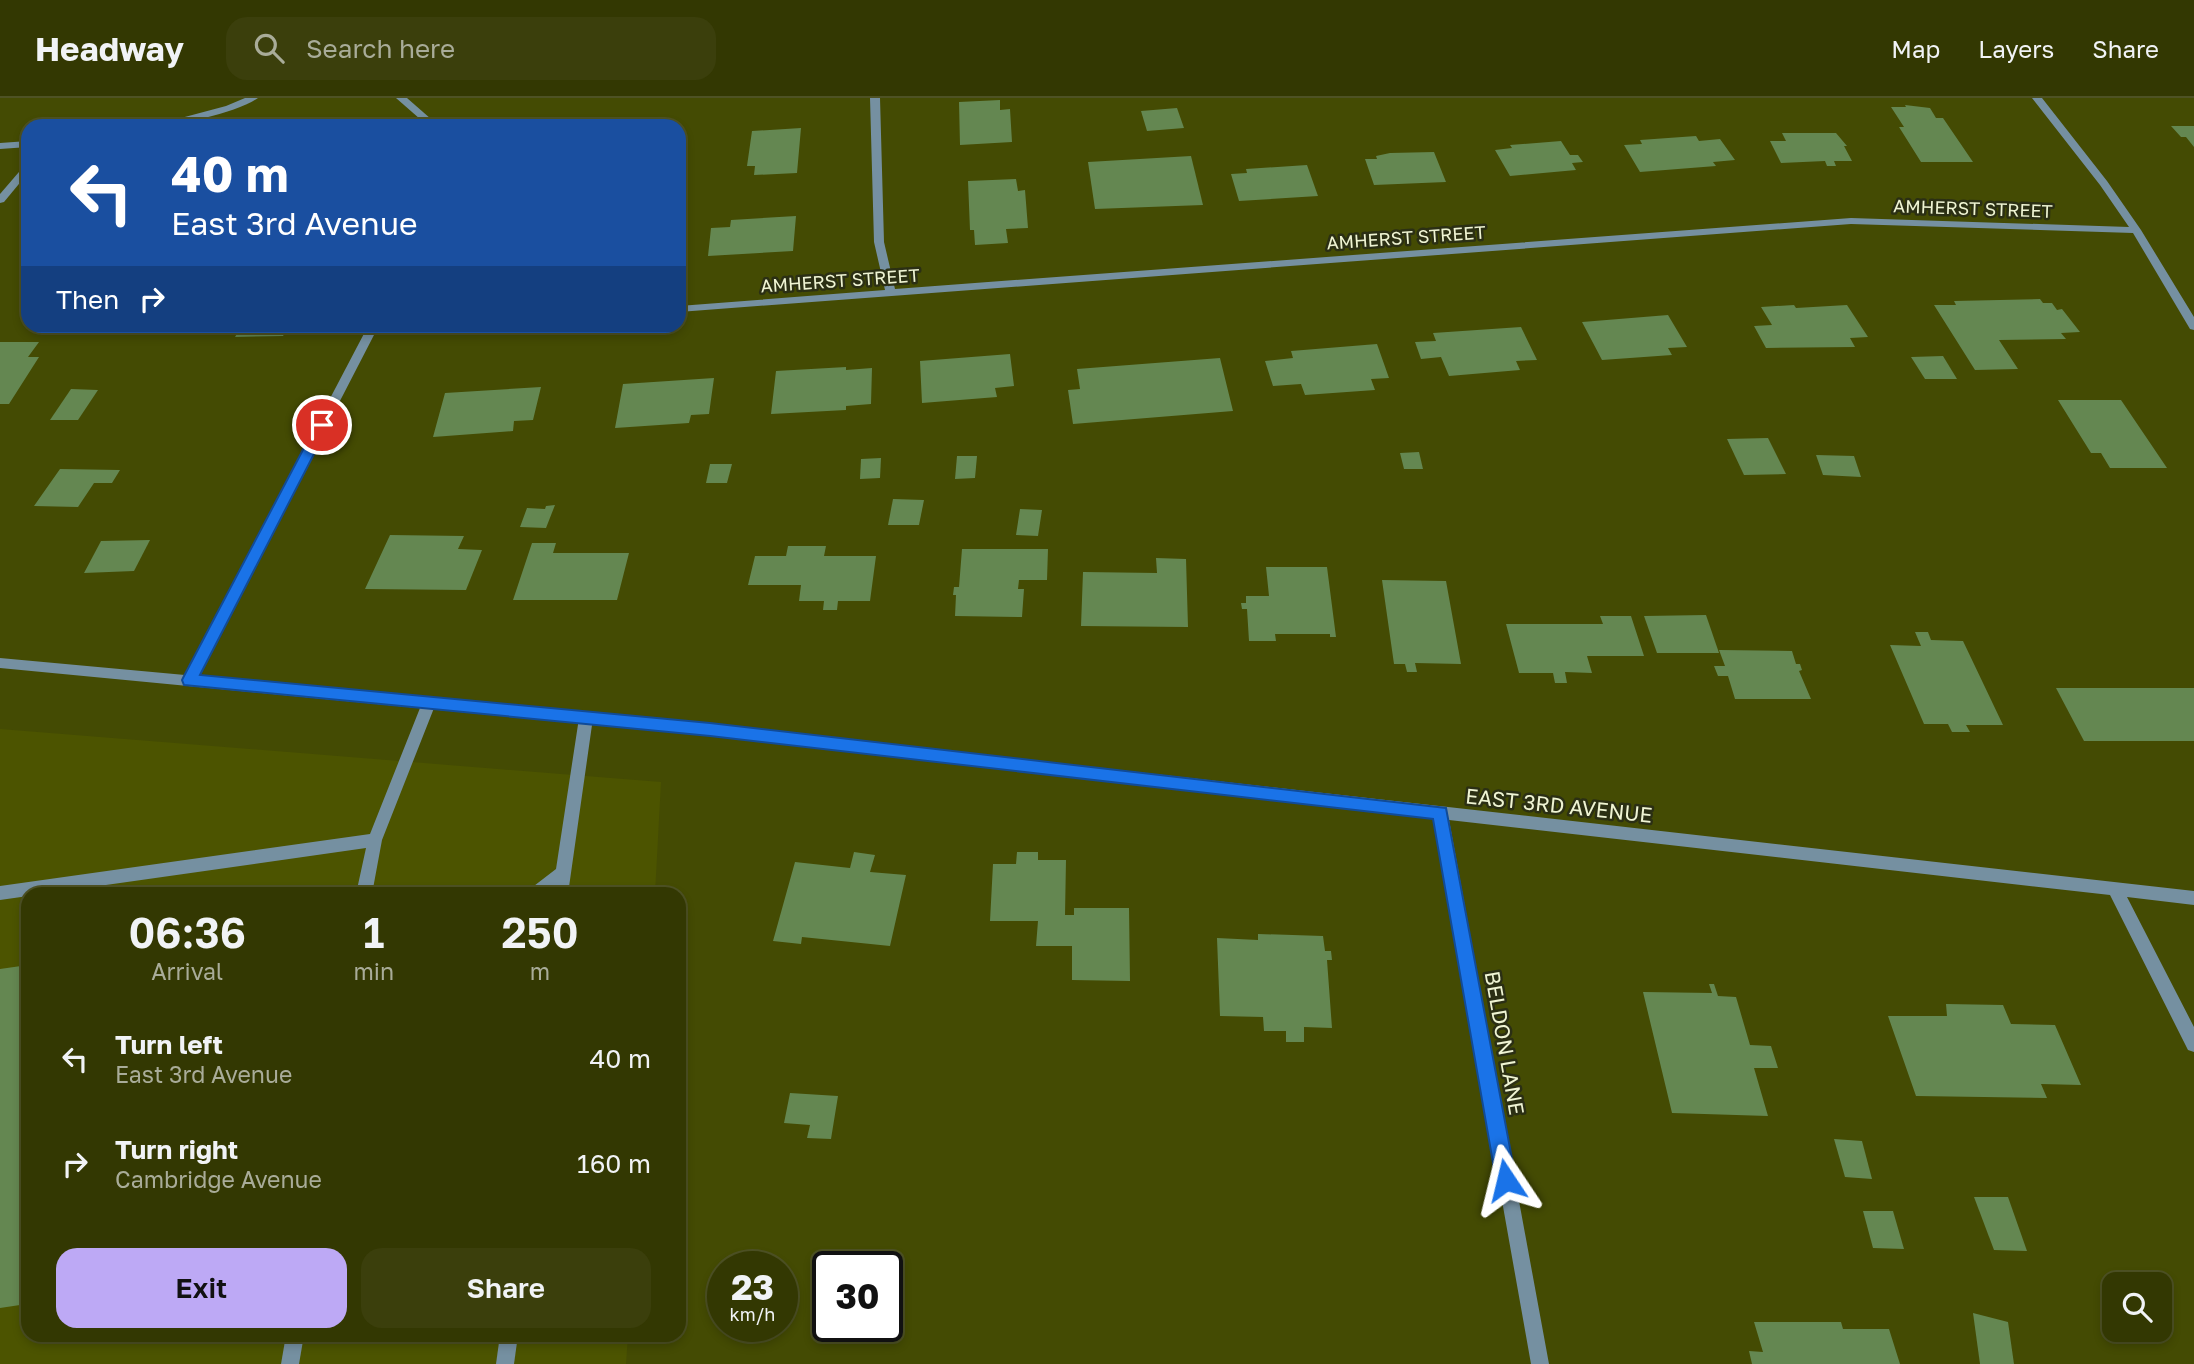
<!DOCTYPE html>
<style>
:root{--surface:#333802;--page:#3b3f0c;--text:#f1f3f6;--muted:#a9ac99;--line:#4e5224;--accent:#bda9f5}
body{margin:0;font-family:"Golos Text",sans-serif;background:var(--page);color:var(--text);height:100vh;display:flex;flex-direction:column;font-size:26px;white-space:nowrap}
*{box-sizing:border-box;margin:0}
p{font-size:23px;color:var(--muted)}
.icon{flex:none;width:38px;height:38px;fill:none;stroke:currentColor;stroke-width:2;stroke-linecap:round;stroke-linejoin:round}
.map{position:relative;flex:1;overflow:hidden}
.drawer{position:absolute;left:21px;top:789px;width:665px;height:455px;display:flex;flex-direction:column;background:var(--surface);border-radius:21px;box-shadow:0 4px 10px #0003,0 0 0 2px var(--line)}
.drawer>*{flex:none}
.guide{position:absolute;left:21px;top:21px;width:665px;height:214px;border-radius:21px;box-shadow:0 4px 10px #0003,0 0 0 2px var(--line);background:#1a4fa0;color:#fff;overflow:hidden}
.controls{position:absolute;left:2102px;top:1174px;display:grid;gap:14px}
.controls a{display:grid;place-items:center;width:70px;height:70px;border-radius:14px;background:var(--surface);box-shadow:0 4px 10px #0003,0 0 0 2px var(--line);font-size:35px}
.speed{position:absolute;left:707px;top:1153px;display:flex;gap:14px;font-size:35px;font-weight:700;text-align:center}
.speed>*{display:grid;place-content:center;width:91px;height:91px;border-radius:50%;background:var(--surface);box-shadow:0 4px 10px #0003,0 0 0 2px var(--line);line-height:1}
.speed small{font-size:18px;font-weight:400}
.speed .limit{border:4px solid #111;border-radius:10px;background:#fff;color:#111}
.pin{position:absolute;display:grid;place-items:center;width:60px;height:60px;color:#fff;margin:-30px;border:4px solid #fff;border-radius:50%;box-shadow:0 2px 7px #0007}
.me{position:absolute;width:77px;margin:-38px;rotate:350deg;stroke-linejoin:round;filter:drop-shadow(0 0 5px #0008)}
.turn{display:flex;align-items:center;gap:24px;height:147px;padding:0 35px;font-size:32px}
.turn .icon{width:91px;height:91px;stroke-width:2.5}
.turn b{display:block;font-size:49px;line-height:60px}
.then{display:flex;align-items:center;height:66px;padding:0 35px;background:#0003;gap:14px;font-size:26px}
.eta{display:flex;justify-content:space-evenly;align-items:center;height:119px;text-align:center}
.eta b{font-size:42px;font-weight:600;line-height:49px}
.primary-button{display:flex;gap:14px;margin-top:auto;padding:14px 35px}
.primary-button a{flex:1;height:80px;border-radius:21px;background:var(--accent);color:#111;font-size:28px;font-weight:600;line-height:80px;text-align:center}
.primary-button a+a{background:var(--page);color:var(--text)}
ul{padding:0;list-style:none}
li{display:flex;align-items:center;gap:21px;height:105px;padding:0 35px}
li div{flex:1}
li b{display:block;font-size:26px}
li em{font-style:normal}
header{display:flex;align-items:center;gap:42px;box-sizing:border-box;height:98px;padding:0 35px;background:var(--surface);border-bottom:2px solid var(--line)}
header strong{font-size:33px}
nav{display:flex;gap:38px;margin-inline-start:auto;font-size:24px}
.search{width:490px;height:63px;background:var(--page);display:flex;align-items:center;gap:18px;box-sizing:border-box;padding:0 24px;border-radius:21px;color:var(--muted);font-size:26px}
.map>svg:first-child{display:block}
.built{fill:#4c5400}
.building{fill:#648751}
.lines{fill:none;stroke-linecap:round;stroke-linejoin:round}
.service{fill:#7590a1;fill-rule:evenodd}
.minor{fill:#7590a1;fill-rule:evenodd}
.route{fill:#1a73e8;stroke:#114b97;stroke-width:2}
.labels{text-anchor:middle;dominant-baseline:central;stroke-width:5;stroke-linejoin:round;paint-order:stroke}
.far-street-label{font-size:18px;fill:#eff4d3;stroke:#2b2f14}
.street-label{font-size:21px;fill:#eff4d3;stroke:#2b2f14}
</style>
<header>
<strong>Headway</strong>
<div class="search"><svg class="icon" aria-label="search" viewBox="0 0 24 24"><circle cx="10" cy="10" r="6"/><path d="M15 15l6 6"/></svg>Search here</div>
<nav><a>Map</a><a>Layers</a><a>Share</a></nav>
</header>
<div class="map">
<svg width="2194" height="1266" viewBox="0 0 2194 1266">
<rect width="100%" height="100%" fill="#444b03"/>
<path class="built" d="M0,631L661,684L655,796H28V1237H628L626,1266H0Z"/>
<g class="building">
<path d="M1000,2V12L1010,11L1012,44L960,47L959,4Z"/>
<path d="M1905,7L1930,10L1936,20H1943L1973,64H1921L1899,29H1904L1891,9H1906Z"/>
<path d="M1177,10L1184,30L1147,33L1141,13Z"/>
<path d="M2171,28H2194V49L2186,39H2181Z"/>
<path d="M801,30L797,75L754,77L755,68H747L752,33Z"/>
<path d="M1782,35H1836L1847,48H1844L1852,63H1834L1836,68H1827L1825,63L1781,65L1770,43H1786Z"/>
<path d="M1696,38L1699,43L1720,41L1735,62L1713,64L1716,68L1640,74L1624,47L1642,46L1640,42Z"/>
<path d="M1561,43L1570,57H1578L1583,64L1572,65L1576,72L1510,78L1495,52L1512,50L1510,47Z"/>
<path d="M1434,54L1446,84L1374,87L1365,61H1377L1376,58L1390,55Z"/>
<path d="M1191,58L1203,107L1095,111L1088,64Z"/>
<path d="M1307,67L1318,98L1239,103L1231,76L1247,75L1246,71Z"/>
<path d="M1016,81L1018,93L1025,92L1028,130L1006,131L1008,145L975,147L974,132H970L968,83Z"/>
<path d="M796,118L793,153L708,158L711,130L730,129L731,122Z"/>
<path d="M2040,201L2043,205H2052L2057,212L2062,211L2080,234L2061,235L2066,241L1999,242L2018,271L1975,272L1934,207H1956L1954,203Z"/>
<path d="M1794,207L1796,210L1847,207L1868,239L1850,240L1855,249L1766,250L1754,228L1772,227L1761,209Z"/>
<path d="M1668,217L1687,249L1668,250L1672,257L1602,262L1582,224Z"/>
<path d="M242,228H289L283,238L235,239Z"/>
<path d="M1521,229L1537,262L1516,263L1520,272L1449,278L1441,259L1421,261L1415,244L1436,243L1433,235Z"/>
<path d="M0,244H39L28,259H39L9,306H0Z"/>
<path d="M1377,246L1389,280L1371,281L1375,292L1305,297L1301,286L1273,288L1265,263L1293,260L1291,253Z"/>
<path d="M1010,256L1014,288L995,290L997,299L922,305L920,263Z"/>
<path d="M1943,258L1957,281H1925L1911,259Z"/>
<path d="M1220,260L1233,313L1073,326L1068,292L1080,291L1077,271Z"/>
<path d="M846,269V272L872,270L871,306L846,308V312L771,316L776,273Z"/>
<path d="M714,280L709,316L691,317L689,325L615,330L623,286Z"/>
<path d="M541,289L533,322L514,323L513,333L433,339L445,295Z"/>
<path d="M71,291L98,292L78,322H50Z"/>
<path d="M2058,302H2121L2167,370H2110L2101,355H2091Z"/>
<path d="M1768,340L1786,376L1744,377L1727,341Z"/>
<path d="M1419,354L1423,371H1404L1400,355Z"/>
<path d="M1816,357L1854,358L1861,379L1823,377Z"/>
<path d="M957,358H977L975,380L955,381Z"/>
<path d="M881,360L880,380L860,381L861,361Z"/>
<path d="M710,366H732L727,385H706Z"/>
<path d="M60,371L120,372L112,385H94L78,409L34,408Z"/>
<path d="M893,401L924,402L919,427H888Z"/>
<path d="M555,407L546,430L520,429L527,410L545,411L546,408Z"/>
<path d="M1020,411L1042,412L1038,438L1016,437Z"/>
<path d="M390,437L464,438L458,451L482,452L466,492L365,491Z"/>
<path d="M150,442L134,473L84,475L101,443Z"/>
<path d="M532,445H556L553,455H629L617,502H513Z"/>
<path d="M788,448H826L824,458H876L870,503H838L837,512H823L824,503H799L801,487H748L755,458H786Z"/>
<path d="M962,451H1048L1047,482H1019L1018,491H1024L1022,519L955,518L956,497H953L954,489H959Z"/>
<path d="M1156,460L1186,461L1188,529L1081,528L1083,474L1157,475Z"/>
<path d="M1266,469H1327L1336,539H1330V536H1275L1276,543H1249L1247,511H1242L1241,505H1246V498H1269Z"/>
<path d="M1382,482L1446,483L1461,566L1415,565L1417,574H1407L1405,566H1394Z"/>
<path d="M1706,517L1719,555H1657L1644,518Z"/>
<path d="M1600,518H1631L1644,558H1587L1592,575L1565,574L1567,585H1555L1553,575H1519L1506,526H1603Z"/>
<path d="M1915,534H1928L1931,542L1963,543L2003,627H1966L1970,634H1952L1948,626H1924L1890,547L1921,548Z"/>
<path d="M1719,552L1792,553L1796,566H1800L1802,572L1799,573L1811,601H1735L1728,578H1718L1714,568H1725Z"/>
<path d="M2056,590H2194V643H2084Z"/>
<path d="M854,754L875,757L870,774L906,777L890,848L802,839L801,846L773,843L795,764L850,770Z"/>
<path d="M1017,754H1038V762H1066L1065,817H1074V810H1129L1130,883L1072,882V848H1036L1038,823H990L993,766H1016Z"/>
<path d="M1258,836L1323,838L1325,853H1331L1332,862H1327L1332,930L1304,929V944H1286V933H1264L1263,919L1220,918L1217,840L1258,842Z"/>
<path d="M28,867V1178L20,1207L0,1210V871Z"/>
<path d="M1709,886H1714L1718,898L1736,899L1750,947L1771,948L1778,970H1754L1768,1018L1672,1015L1643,894L1712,895Z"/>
<path d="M1946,906L2003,907L2011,926L2055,927L2081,987L2041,986L2047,1000L1916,998L1888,918H1947Z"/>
<path d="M790,995L838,998L831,1041L807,1040L810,1027L784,1025Z"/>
<path d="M1834,1041L1862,1043L1872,1081L1845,1079Z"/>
<path d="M1974,1099H2008L2027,1153L1994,1152Z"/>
<path d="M1863,1113H1893L1904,1151L1873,1150Z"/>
<path d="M1973,1215L2008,1224L2014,1266H1980Z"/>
<path d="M1754,1224H1841L1843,1231H1889L1900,1266H1752L1749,1253L1763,1254Z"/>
</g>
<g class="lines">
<g class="service">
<path d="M429,599L434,601L436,605L382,742L372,796H356L366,750L0,802V788L370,736L422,605L424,601Z"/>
<path d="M586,614L591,616L593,620L568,796H552L553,791L547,796H527L530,791L556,771L579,620L581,616Z"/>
<path d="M286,1237H304L299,1266H281Z"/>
<path d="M500,1237H518L514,1266H496Z"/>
</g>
<g class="minor">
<path d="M245,0H258C237,15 177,28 151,28L226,8Z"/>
<path d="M396,0H407L439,28H428Z"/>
<path d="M870,0H880L884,144L895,191L1851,120L2129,129L2100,87L2032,0H2042L2107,83L2141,132L2194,219V232L2190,231L2133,135L1851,126L679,214V208L885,192L874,144Z"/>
<path d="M28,43V49L0,51V45Z"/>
<path d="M28,66V75L4,104L0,105V96L25,67Z"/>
<path d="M368,228H378L377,230L459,228L454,232L374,237L198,578L710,626L2194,793V807L2127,799L2194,929V954L2188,952L2110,797L1449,722L1549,1266H1531L1434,720L710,638L0,570V560L185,577Z"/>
</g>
</g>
<path class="route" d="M322,322L329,327L200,577L710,625L1446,710L1516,1082L1513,1089L1506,1092L1499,1089L1496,1082L1433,721L710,638L184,587L182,582L184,578L316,327Z"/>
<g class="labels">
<g class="far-street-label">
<text transform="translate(1973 110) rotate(2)">AMHERST STREET</text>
<text transform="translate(1406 139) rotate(-4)">AMHERST STREET</text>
<text transform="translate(840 182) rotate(-4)">AMHERST STREET</text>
</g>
<g class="street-label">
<text transform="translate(1559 707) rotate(6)">EAST 3RD AVENUE</text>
<text transform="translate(1505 945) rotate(80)">BELDON LANE</text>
</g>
</g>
</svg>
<div class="controls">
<a><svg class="icon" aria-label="search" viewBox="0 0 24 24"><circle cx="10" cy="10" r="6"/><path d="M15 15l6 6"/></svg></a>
</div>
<div class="speed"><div>23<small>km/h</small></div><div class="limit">30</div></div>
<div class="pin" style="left:322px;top:327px;background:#d93025"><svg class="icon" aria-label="arrive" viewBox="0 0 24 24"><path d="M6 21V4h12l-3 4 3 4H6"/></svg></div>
<svg class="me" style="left:1506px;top:1082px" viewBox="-20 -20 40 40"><path d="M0-17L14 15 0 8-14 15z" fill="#1a73e8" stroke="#fff" stroke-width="4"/></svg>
<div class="guide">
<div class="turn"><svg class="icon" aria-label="left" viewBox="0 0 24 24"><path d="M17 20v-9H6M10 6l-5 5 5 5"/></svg><div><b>40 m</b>East 3rd Avenue</div></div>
<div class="then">Then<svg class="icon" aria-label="right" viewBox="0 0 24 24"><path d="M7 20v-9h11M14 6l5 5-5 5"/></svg></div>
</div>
<section class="drawer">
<div class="eta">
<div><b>06:36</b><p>Arrival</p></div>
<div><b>1</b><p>min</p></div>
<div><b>250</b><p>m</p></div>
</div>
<ul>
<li><svg class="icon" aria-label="left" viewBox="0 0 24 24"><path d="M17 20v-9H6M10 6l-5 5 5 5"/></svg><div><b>Turn left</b><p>East 3rd Avenue</p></div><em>40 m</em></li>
<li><svg class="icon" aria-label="right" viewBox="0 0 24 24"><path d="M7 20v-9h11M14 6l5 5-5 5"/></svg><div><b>Turn right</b><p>Cambridge Avenue</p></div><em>160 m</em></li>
</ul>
<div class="primary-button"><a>Exit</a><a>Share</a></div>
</section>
</div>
